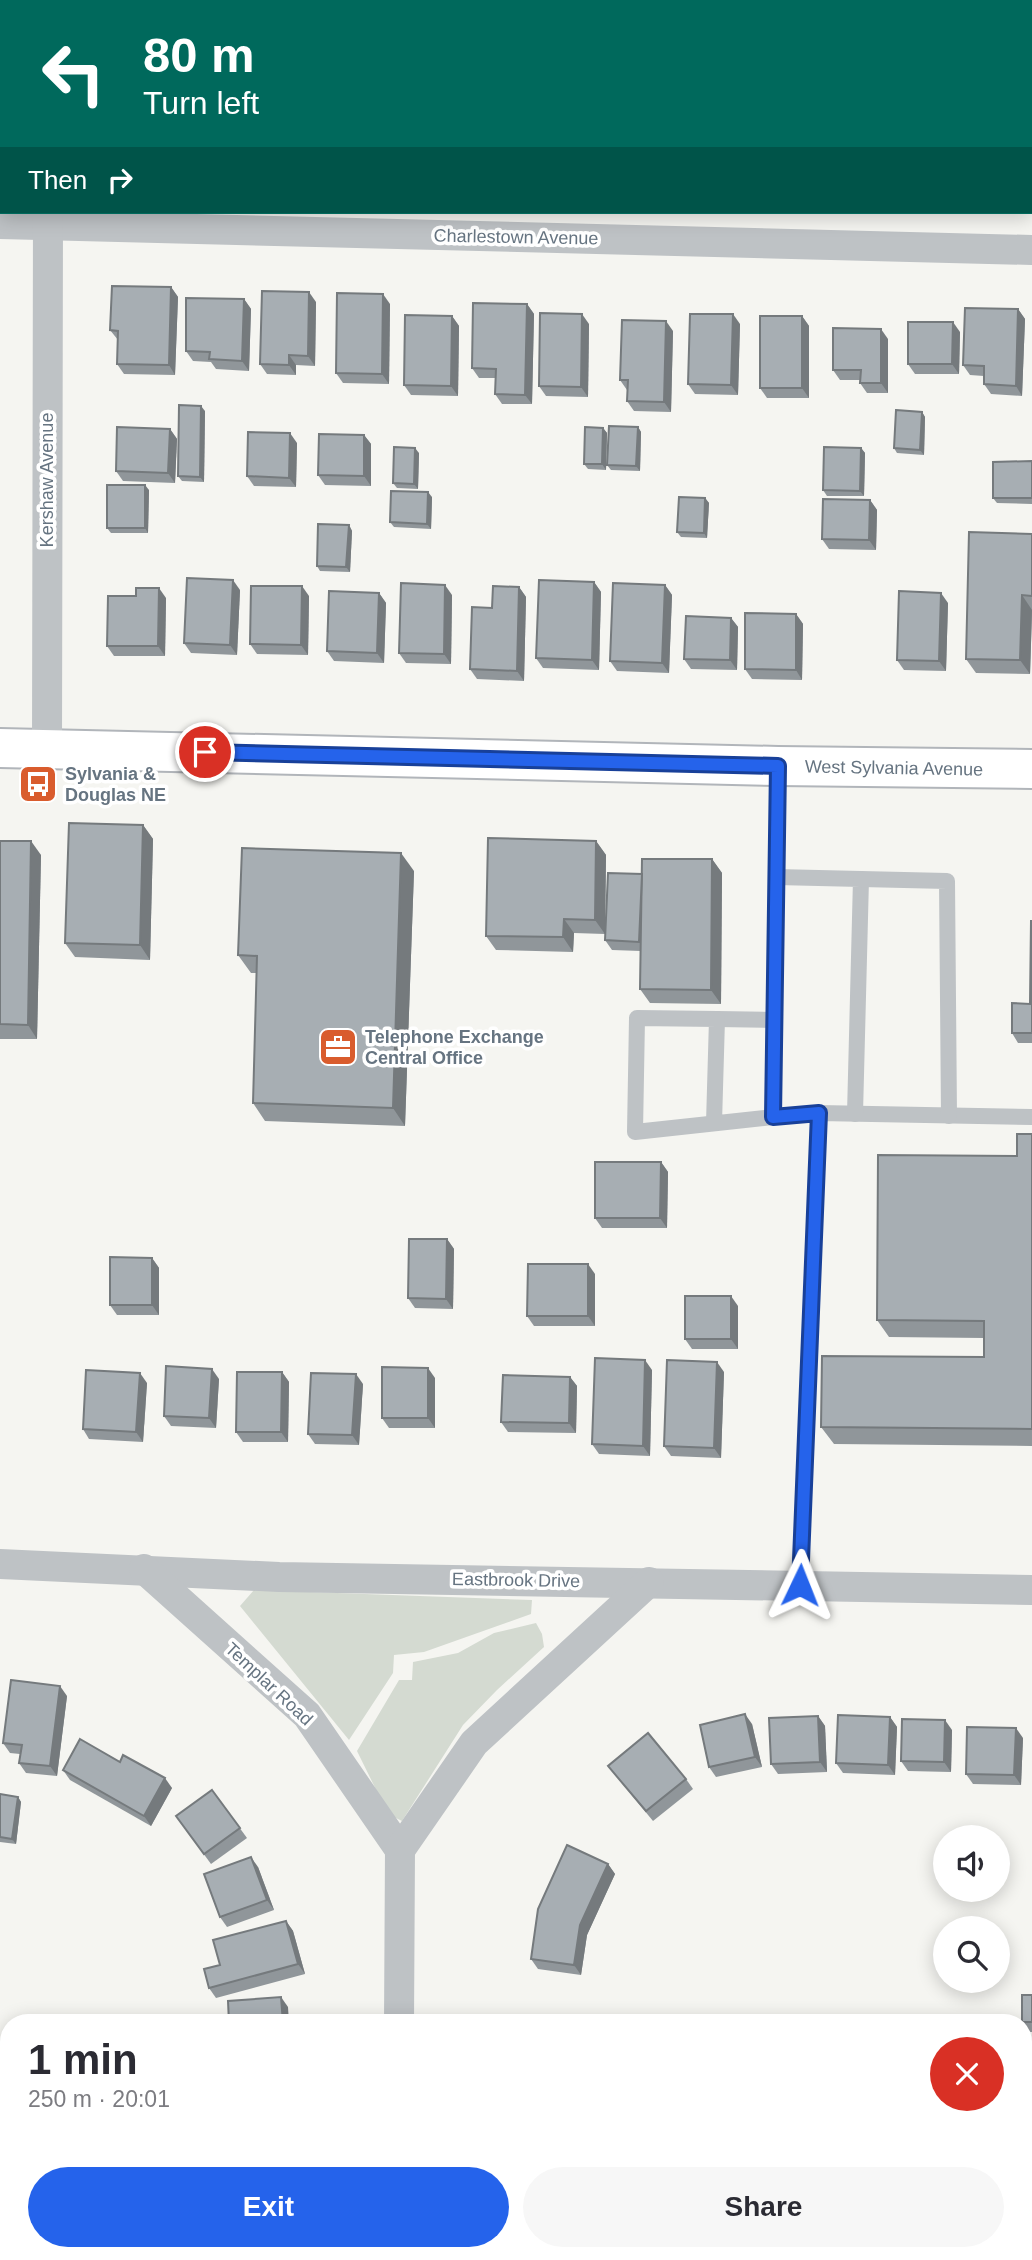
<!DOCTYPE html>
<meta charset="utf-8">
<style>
:root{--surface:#fff;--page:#f7f7f7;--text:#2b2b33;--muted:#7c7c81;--accent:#2563eb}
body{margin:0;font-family:Helvetica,sans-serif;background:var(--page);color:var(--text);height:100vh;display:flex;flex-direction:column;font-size:26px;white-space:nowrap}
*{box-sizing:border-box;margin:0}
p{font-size:23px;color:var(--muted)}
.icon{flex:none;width:38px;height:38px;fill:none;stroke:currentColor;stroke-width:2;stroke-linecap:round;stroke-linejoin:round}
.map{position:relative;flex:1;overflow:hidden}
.sheet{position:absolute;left:0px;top:2014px;width:1032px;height:247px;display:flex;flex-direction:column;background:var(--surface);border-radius:28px 28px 0 0;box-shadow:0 4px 18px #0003}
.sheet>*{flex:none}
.hud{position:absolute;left:0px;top:0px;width:1032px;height:214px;box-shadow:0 4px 18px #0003;background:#00695c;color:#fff;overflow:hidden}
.buttons{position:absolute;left:933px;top:1825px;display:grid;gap:14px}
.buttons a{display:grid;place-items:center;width:77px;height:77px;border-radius:50%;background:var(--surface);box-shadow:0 4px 18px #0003;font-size:35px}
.pin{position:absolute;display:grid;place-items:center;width:60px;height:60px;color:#fff;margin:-30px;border:4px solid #fff;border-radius:50%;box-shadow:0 2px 7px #0007}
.me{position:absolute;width:77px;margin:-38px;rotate:2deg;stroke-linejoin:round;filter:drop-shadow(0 0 5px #0008)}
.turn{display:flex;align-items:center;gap:24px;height:147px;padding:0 28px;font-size:32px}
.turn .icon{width:91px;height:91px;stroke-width:2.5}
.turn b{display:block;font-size:49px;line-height:60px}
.then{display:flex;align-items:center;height:66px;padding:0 28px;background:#0003;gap:14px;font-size:26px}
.round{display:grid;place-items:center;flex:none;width:74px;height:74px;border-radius:37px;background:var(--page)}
.headline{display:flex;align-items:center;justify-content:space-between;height:119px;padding:0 28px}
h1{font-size:42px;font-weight:700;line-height:52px}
.action{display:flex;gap:14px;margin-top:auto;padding:14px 28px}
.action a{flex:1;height:80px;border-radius:42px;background:var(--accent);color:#fff;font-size:28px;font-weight:700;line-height:80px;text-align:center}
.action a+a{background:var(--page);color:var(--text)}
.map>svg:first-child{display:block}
.green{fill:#d4dad1}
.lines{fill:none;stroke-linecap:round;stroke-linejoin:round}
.secondary-casing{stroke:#b1b5ba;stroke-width:42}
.lane{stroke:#bec2c5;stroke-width:16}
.street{stroke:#bec2c5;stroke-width:30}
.secondary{stroke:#fff;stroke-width:38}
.wall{fill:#90969a}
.shaded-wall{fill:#757a7d}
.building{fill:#a7aeb3;stroke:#757a7d;stroke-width:2}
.route-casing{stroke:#184099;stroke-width:18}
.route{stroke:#2563eb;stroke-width:12}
.labels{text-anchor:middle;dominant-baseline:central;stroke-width:7;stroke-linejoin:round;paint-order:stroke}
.street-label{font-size:18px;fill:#667481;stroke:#fff}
.poi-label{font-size:18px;font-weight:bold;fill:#667481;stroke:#fff;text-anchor:start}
</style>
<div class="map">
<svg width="1032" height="2260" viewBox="0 0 1032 2260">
<rect width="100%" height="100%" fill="#f5f5f1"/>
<g class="green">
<path d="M254,1590L532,1600L531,1614L424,1652L394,1655L393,1673L349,1740L240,1606Z"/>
<path d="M536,1623L542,1634L544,1647L497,1690L463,1725L402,1821L388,1814L357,1751L399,1680H412L413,1662L458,1653L494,1633Z"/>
</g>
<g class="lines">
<defs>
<path id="secondary" d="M0,748L778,766L1032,769"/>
</defs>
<use href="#secondary" class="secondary-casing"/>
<g class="lane">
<path d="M778,767L773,1117L819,1113L1032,1117"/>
<path d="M776,877L861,879L855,1114"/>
<path d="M861,879L947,881L949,1116"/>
<path d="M717,1019L774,1020"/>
<path d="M714,1123L717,1019L637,1018L635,1132L773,1117"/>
<path d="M800,1585L819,1113"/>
</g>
<g class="street">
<path d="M50,2V0"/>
<path d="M0,224L1032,250"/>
<path d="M47,749L48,212"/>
<path d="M0,1564L279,1577L1032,1590"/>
<path d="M144,1569L307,1715L400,1850"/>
<path d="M399,2023L400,1850L474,1743L649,1582"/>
<path d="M397,2260V2252"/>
</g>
<use href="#secondary" class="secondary"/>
</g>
<g class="wall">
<path d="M171,287L178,297L175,375L124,374L117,364L118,340L110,330Z"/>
<path d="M244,299L251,309L249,371L216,369L211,362L193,361L186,351Z"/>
<path d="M316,302L315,366L296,365V375L267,374L260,364Z"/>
<path d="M390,304L389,384L343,383L336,373Z"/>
<path d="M527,304L534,314L532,404H502L495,394L496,378H479L472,368Z"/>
<path d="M1018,309L1025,319L1022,396L991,394L984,384V376L970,375L963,365Z"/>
<path d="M452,316L459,326L458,396L411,395L404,385Z"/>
<path d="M802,316L809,326V398H767L760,388Z"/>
<path d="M589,324L588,397L546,396L539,386Z"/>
<path d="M740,324L738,395L695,394L688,384Z"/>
<path d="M673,331L671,412L634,411L627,401V390L620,380Z"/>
<path d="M960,332L959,374H915L908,364Z"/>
<path d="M888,339V393H867L860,383V380H840L833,370Z"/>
<path d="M205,411L204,482L182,481L178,476Z"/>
<path d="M922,412L925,417L924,455L897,453L894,448Z"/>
<path d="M638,427L641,432L640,471L611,470L607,465Z"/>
<path d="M603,428L607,433L606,470L588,469L584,464Z"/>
<path d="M170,429L177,439L175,483L123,481L116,471Z"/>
<path d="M364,435L371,444V486L325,485L318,475Z"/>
<path d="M297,443L296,487L254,486L247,476Z"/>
<path d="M861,448L865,453L864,496H827L823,490Z"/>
<path d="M419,453L418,489L397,488L393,483Z"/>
<path d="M1032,461V504L997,503L993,498Z"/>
<path d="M149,490L148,533H111L107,528Z"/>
<path d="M432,497L431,529L394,527L390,522Z"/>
<path d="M705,498L709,503L707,538L681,537L677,532Z"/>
<path d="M870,500L877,510L876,550L829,549L822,539Z"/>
<path d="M349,525L352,531L350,572L320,571L317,566Z"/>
<path d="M1032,534V614L1030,674L976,673L966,659Z"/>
<path d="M594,582L601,592L599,670L543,668L536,658Z"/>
<path d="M665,585L672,595L669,673L617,671L610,661Z"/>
<path d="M519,587L526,597L524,681L477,679L470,669Z"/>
<path d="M240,590L237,655L191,653L184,643Z"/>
<path d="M379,593L386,603L384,663L334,661L327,651Z"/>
<path d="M452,595L451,664L406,663L399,653Z"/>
<path d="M309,596L308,655L257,654L250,644Z"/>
<path d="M166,598L165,656H114L107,646Z"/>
<path d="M948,603L946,671L904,670L897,660Z"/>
<path d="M796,614L803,624L802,680L752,679L745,669Z"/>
<path d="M731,618L738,627L737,670L691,669L684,659Z"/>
<path d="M143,825L153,839L150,960L75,957L65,943Z"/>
<path d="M0,841L41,855L37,1039H0Z"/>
<path d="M596,841L606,855L605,934L574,933L573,952L496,950L486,936Z"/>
<path d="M712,859L722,873L721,1004L650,1003L640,989L641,951L612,950L605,940L641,874Z"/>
<path d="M414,871L405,1126L265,1121L253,1103L257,973H251L238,955Z"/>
<path d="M1032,921V1043H1018L1012,1033L1030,1004Z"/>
<path d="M1032,1134V1446L834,1444L821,1427L984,1357V1338L889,1337L877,1320L1017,1156Z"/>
<path d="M661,1162L668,1172L667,1228H602L595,1218Z"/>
<path d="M447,1239L454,1249L453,1309L415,1308L408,1298Z"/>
<path d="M152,1258L159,1268V1315H117L110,1305Z"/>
<path d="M595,1274V1326H534L527,1316Z"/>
<path d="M738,1306V1349H692L685,1339Z"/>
<path d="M652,1370L650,1456L599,1454L592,1444Z"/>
<path d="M282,1372L289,1382L288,1442H243L236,1432Z"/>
<path d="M724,1372L721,1458L671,1456L664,1446Z"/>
<path d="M570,1377L577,1386L576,1433L508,1432L501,1422Z"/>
<path d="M435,1378V1428H389L382,1418Z"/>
<path d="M219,1379L216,1428L171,1426L164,1416Z"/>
<path d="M147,1383L143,1442L89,1439L83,1429Z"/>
<path d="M363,1384L359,1445L315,1444L308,1434Z"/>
<path d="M67,1696L57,1776L26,1773L19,1763L20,1754L10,1753L3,1743Z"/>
<path d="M818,1716L825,1726L827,1772L778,1774L771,1764Z"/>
<path d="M890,1717L897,1727L895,1775L843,1773L836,1763Z"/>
<path d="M752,1724L762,1767L716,1777L709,1767Z"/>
<path d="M952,1730L951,1772L908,1771L901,1761Z"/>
<path d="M1023,1738L1021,1785L973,1784L966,1774Z"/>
<path d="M120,1762L172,1788L151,1826L70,1780L63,1770Z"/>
<path d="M608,1766L686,1779L693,1789L653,1821Z"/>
<path d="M212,1790L247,1838L211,1864L176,1816Z"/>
<path d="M0,1794L18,1797L21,1802L16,1844L0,1842Z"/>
<path d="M608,1864L615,1874L587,1935L581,1975L538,1969L531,1959Z"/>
<path d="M258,1867L274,1910L227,1927L220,1917Z"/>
<path d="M286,1921L293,1931L305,1974L216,1998L209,1988L220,1965Z"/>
<path d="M1032,1995V2032H1029L1024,2023L1022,2022Z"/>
<path d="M1032,2068V2122H1024V2087H1028Z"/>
</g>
<g class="shaded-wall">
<path d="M171,287L178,297L175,375L169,365Z"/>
<path d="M309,292L316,302L315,366L308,356Z"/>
<path d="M383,294L390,304L389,384L382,374Z"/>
<path d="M244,299L251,309L249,371L242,361Z"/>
<path d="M527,304L534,314L532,404L525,395Z"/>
<path d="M1018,309L1025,319L1022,396L1016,386Z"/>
<path d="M582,314L589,324L588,397L581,387Z"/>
<path d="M733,314L740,324L738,395L731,385Z"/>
<path d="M452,316L459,326L458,396L451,386Z"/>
<path d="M802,316L809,326V398L802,388Z"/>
<path d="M666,321L673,331L671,412L664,402Z"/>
<path d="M953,322L960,332L959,374L952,364Z"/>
<path d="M881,329L888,339V393L881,383Z"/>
<path d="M289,355L296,365V375L289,365Z"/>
<path d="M201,406L205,411L204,482L200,477Z"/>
<path d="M922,412L925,417L924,455L920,450Z"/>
<path d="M638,427L641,432L640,471L636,466Z"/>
<path d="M603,428L607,433L606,470L602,464Z"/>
<path d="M170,429L177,439L175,483L168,473Z"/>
<path d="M290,433L297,443L296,487L289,478Z"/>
<path d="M364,435L371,444V486L364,476Z"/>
<path d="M415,448L419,453L418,489L414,484Z"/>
<path d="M861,448L865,453L864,496L860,491Z"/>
<path d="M145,485L149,490L148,533L145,528Z"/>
<path d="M428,492L432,497L431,529L427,524Z"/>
<path d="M705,498L709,503L707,538L704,533Z"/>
<path d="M870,500L877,510L876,550L869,540Z"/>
<path d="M349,525L352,531L350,572L346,567Z"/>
<path d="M233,580L240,590L237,655L230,645Z"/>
<path d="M594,582L601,592L599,670L592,660Z"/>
<path d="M445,585L452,595L451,664L444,654Z"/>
<path d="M665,585L672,595L669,673L662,663Z"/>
<path d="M302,586L309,596L308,655L301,645Z"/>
<path d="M519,587L526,597L524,681L517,671Z"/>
<path d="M159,588L166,598L165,656L158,646Z"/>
<path d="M379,593L386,603L384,663L377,653Z"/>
<path d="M941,593L948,603L946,671L939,661Z"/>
<path d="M1022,595L1032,610L1030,674L1020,660Z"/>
<path d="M796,614L803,624L802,680L796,670Z"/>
<path d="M731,618L738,627L737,670L730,660Z"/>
<path d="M143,825L153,839L150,960L140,945Z"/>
<path d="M31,841L41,855L37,1039L28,1025Z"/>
<path d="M596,841L606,855L605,934L595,920Z"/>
<path d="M401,853L414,871L405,1126L393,1108Z"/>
<path d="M712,859L722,873L721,1004L711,990Z"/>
<path d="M564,919L574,933L573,952L563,937Z"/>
<path d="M661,1162L668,1172L667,1228L660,1218Z"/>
<path d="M447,1239L454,1249L453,1309L446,1299Z"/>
<path d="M152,1258L159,1268V1315L152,1305Z"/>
<path d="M588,1264L595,1274V1326L588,1316Z"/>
<path d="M731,1296L738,1306V1349L731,1339Z"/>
<path d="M645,1360L652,1370L650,1456L643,1446Z"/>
<path d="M717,1362L724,1372L721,1458L714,1448Z"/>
<path d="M428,1368L435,1378V1428L428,1418Z"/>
<path d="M212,1369L219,1379L216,1428L209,1418Z"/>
<path d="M282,1372L289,1382L288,1442L281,1432Z"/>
<path d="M140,1373L147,1383L143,1442L136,1432Z"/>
<path d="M356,1374L363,1384L359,1445L352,1435Z"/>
<path d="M570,1377L577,1386L576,1433L569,1423Z"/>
<path d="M60,1686L67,1696L57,1776L50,1766Z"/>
<path d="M745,1714L752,1724L762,1767L755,1757Z"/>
<path d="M818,1716L825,1726L827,1772L820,1762Z"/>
<path d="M890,1717L897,1727L895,1775L888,1765Z"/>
<path d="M945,1720L952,1730L951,1772L944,1762Z"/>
<path d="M1016,1728L1023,1738L1021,1785L1014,1775Z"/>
<path d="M165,1778L172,1788L151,1826L144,1816Z"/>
<path d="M18,1797L21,1802L16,1844L12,1839Z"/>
<path d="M251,1857L258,1867L274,1910L267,1900Z"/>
<path d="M608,1864L615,1874L587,1935L581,1975L574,1965L580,1925Z"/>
<path d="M286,1921L293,1931L305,1974L298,1964Z"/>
<path d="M281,1997L288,2007L289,2023H283Z"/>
<path d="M0,2198L6,2207L5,2260H0Z"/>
<rect x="88" y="2252" width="8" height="8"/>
<path d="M189,2252H197L196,2260H189Z"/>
<path d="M294,2252H301V2260H293Z"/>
<path d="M573,2252H580V2260H572Z"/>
<path d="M672,2252L677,2260H671Z"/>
</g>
<g class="building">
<rect x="127" y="0" width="34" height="2"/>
<rect x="328" y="0" width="44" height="2"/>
<rect x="465" y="0" width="43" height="2"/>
<rect x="536" y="0" width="26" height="2"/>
<rect x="609" y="0" width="40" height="2"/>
<rect x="750" y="0" width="40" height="2"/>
<path d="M112,286L171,287L169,365L117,364L118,331L110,330Z"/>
<path d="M262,291L309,292L308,356L289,355V365L260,364Z"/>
<path d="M337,293L383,294L382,374L336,373Z"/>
<path d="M186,298L244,299L242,361L209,359L210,352L186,351Z"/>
<path d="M473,303L527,304L525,395L495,394L496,369L472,368Z"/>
<path d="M965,308L1018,309L1016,386L984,384V366L963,365Z"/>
<path d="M540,313L582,314L581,387L539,386Z"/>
<path d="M690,314H733L731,385L688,384Z"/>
<path d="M405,315L452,316L451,386L404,385Z"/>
<rect x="760" y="316" width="42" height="72"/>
<path d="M622,320L666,321L664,402L627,401L628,380H620Z"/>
<path d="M908,322H953L952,364H908Z"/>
<path d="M833,328L881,329V383H860L861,370H833Z"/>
<path d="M179,405L201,406L200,477L178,476Z"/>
<path d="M896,410L922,412L920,450L894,448Z"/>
<path d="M609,426L638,427L636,466L607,465Z"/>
<path d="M117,427L170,429L168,473L116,471Z"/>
<path d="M585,427L603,428L602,464H584Z"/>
<path d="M248,432L290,433L289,478L247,476Z"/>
<path d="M319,434L364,435V476L318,475Z"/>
<path d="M394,447L415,448L414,484L393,483Z"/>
<path d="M824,447L861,448L860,491L823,490Z"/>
<path d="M1032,461V498H993V462Z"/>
<rect x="107" y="485" width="38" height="43"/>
<path d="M391,491L428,492L427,524L390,522Z"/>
<path d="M679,497L705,498L704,533L677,532Z"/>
<path d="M823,499L870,500L869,540L822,539Z"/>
<path d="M318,524L349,525L346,567L317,566Z"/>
<path d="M969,532L1032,534V596L1022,595L1020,660L966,659Z"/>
<path d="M187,578L233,580L230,645L184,643Z"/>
<path d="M539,580L594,582L592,660L536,658Z"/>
<path d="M401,583L445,585L444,654L399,653Z"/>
<path d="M613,583L665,585L662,663L610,661Z"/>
<path d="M251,586H302L301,645L250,644Z"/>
<path d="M493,586L519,587L517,671L470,669L472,607L492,608Z"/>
<path d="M136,588H159L158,646H107L108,596H136Z"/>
<path d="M329,591L379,593L377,653L327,651Z"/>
<path d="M899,591L941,593L939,661L897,660Z"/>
<path d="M745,613L796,614V670L745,669Z"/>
<path d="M686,616L731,618L730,660L684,659Z"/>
<path d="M69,823L143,825L140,945L65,943Z"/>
<path d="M488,838L596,841L595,920L564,919L563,937L486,936Z"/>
<path d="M0,841H31L28,1025L0,1024Z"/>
<path d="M242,848L401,853L393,1108L253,1103L257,956L238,955Z"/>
<path d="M642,859H712L711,990L640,989Z"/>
<path d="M608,873L642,874L639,942L605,940Z"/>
<path d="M1031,921H1032V1033H1012V1003L1030,1004Z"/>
<path d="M1017,1134H1032V1429L821,1427L822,1356L984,1357V1321L877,1320L878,1155L1017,1156Z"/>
<path d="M595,1162H661L660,1218H595Z"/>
<path d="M409,1239H447L446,1299L408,1298Z"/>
<path d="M110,1257L152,1258V1305H110Z"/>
<path d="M528,1264H588V1316H527Z"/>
<rect x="685" y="1296" width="46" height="43"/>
<path d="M595,1358L645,1360L643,1446L592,1444Z"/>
<path d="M667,1360L717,1362L714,1448L664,1446Z"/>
<path d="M166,1366L212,1369L209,1418L164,1416Z"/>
<path d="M382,1367L428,1368V1418H382Z"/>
<path d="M86,1370L140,1373L136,1432L83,1429Z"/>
<path d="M237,1372H282L281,1432H236Z"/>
<path d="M311,1373L356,1374L352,1435L308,1434Z"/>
<path d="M503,1375L570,1377L569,1423L501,1422Z"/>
<path d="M11,1680L60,1686L50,1766L19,1763L22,1745L3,1743Z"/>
<path d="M745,1714L755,1757L709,1767L700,1725Z"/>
<path d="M838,1715L890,1717L888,1765L836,1763Z"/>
<path d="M818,1716L820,1762L771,1764L769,1718Z"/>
<path d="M902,1719L945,1720L944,1762L901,1761Z"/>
<path d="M967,1727L1016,1728L1014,1775L966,1774Z"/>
<path d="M648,1733L686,1779L646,1811L608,1766Z"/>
<path d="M80,1739L120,1762L123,1755L165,1778L144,1816L63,1770Z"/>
<path d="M212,1790L240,1828L204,1854L176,1816Z"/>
<path d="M0,1794L18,1797L12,1839L0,1837Z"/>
<path d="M567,1845L608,1864L580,1925L574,1965L531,1959L538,1909Z"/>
<path d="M251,1857L267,1900L220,1917L204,1874Z"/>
<path d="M286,1921L298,1964L209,1988L204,1969L220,1965L213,1940Z"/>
<rect x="1022" y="1995" width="10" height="27"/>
<path d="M281,1997L283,2023H229L228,2001Z"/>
<path d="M518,2015L578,2018V2023H518Z"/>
<path d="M1028,2068H1032V2112H1024V2087H1028Z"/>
<path d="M1030,2143H1032V2204L1028,2203Z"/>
<path d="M1024,2237H1032V2260H1014V2252H1024Z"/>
<rect x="32" y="2252" width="56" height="8"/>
<path d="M136,2252H189V2260H135Z"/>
<path d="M233,2252H294L293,2260H233Z"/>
<path d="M515,2252H573L572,2260H515Z"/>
<rect x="627" y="2252" width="44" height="8"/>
</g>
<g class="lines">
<defs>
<path id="route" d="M205,752L778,766L773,1117L819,1113L800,1585"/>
</defs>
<use href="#route" class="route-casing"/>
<use href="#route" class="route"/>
</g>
<defs>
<symbol id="bus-square" viewBox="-11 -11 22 22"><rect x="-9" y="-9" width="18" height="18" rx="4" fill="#d95c2d" stroke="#fff"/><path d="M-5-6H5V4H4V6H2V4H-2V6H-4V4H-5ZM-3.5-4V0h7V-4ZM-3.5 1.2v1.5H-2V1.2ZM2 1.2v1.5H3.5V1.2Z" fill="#fff"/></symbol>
<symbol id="office-square" viewBox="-11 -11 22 22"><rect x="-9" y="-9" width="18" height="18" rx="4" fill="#d95c2d" stroke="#fff"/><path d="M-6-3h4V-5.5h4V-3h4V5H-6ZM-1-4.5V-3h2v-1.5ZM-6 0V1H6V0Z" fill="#fff"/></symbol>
</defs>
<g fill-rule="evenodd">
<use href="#bus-square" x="16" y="762" width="44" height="44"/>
<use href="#office-square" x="316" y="1025" width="44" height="44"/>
</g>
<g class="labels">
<g class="street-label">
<text transform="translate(516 237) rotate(1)">Charlestown Avenue</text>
<text transform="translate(47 480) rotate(-90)">Kershaw Avenue</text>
<text transform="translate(894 768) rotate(1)">West Sylvania Avenue</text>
<text transform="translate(516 1580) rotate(1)">Eastbrook Drive</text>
<text transform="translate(269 1684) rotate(43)">Templar Road</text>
</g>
<g class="poi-label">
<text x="65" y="774">Sylvania &amp;<tspan x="65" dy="21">Douglas NE</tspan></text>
<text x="365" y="1037">Telephone Exchange<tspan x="365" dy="21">Central Office</tspan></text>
</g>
</g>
</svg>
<div class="buttons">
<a><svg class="icon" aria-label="sound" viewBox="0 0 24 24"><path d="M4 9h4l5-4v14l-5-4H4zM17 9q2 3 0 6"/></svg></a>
<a><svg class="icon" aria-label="search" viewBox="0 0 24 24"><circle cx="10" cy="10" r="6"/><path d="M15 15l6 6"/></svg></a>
</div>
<div class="pin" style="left:205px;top:752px;background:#d93025"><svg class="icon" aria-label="arrive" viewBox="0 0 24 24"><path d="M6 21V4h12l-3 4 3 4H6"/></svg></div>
<svg class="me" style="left:800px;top:1585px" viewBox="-20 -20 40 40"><path d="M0-17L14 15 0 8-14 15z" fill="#2563eb" stroke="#fff" stroke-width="4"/></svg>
<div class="hud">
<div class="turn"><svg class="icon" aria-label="left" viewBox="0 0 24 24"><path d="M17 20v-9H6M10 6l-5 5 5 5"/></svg><div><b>80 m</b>Turn left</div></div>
<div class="then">Then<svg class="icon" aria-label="right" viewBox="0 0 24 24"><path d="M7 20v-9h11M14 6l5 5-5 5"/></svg></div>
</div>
<section class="sheet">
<div class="headline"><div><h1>1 min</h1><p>250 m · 20:01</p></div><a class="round" style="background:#d93025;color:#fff"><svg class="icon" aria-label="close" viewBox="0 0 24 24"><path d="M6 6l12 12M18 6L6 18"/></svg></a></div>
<div class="action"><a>Exit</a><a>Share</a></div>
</section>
</div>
